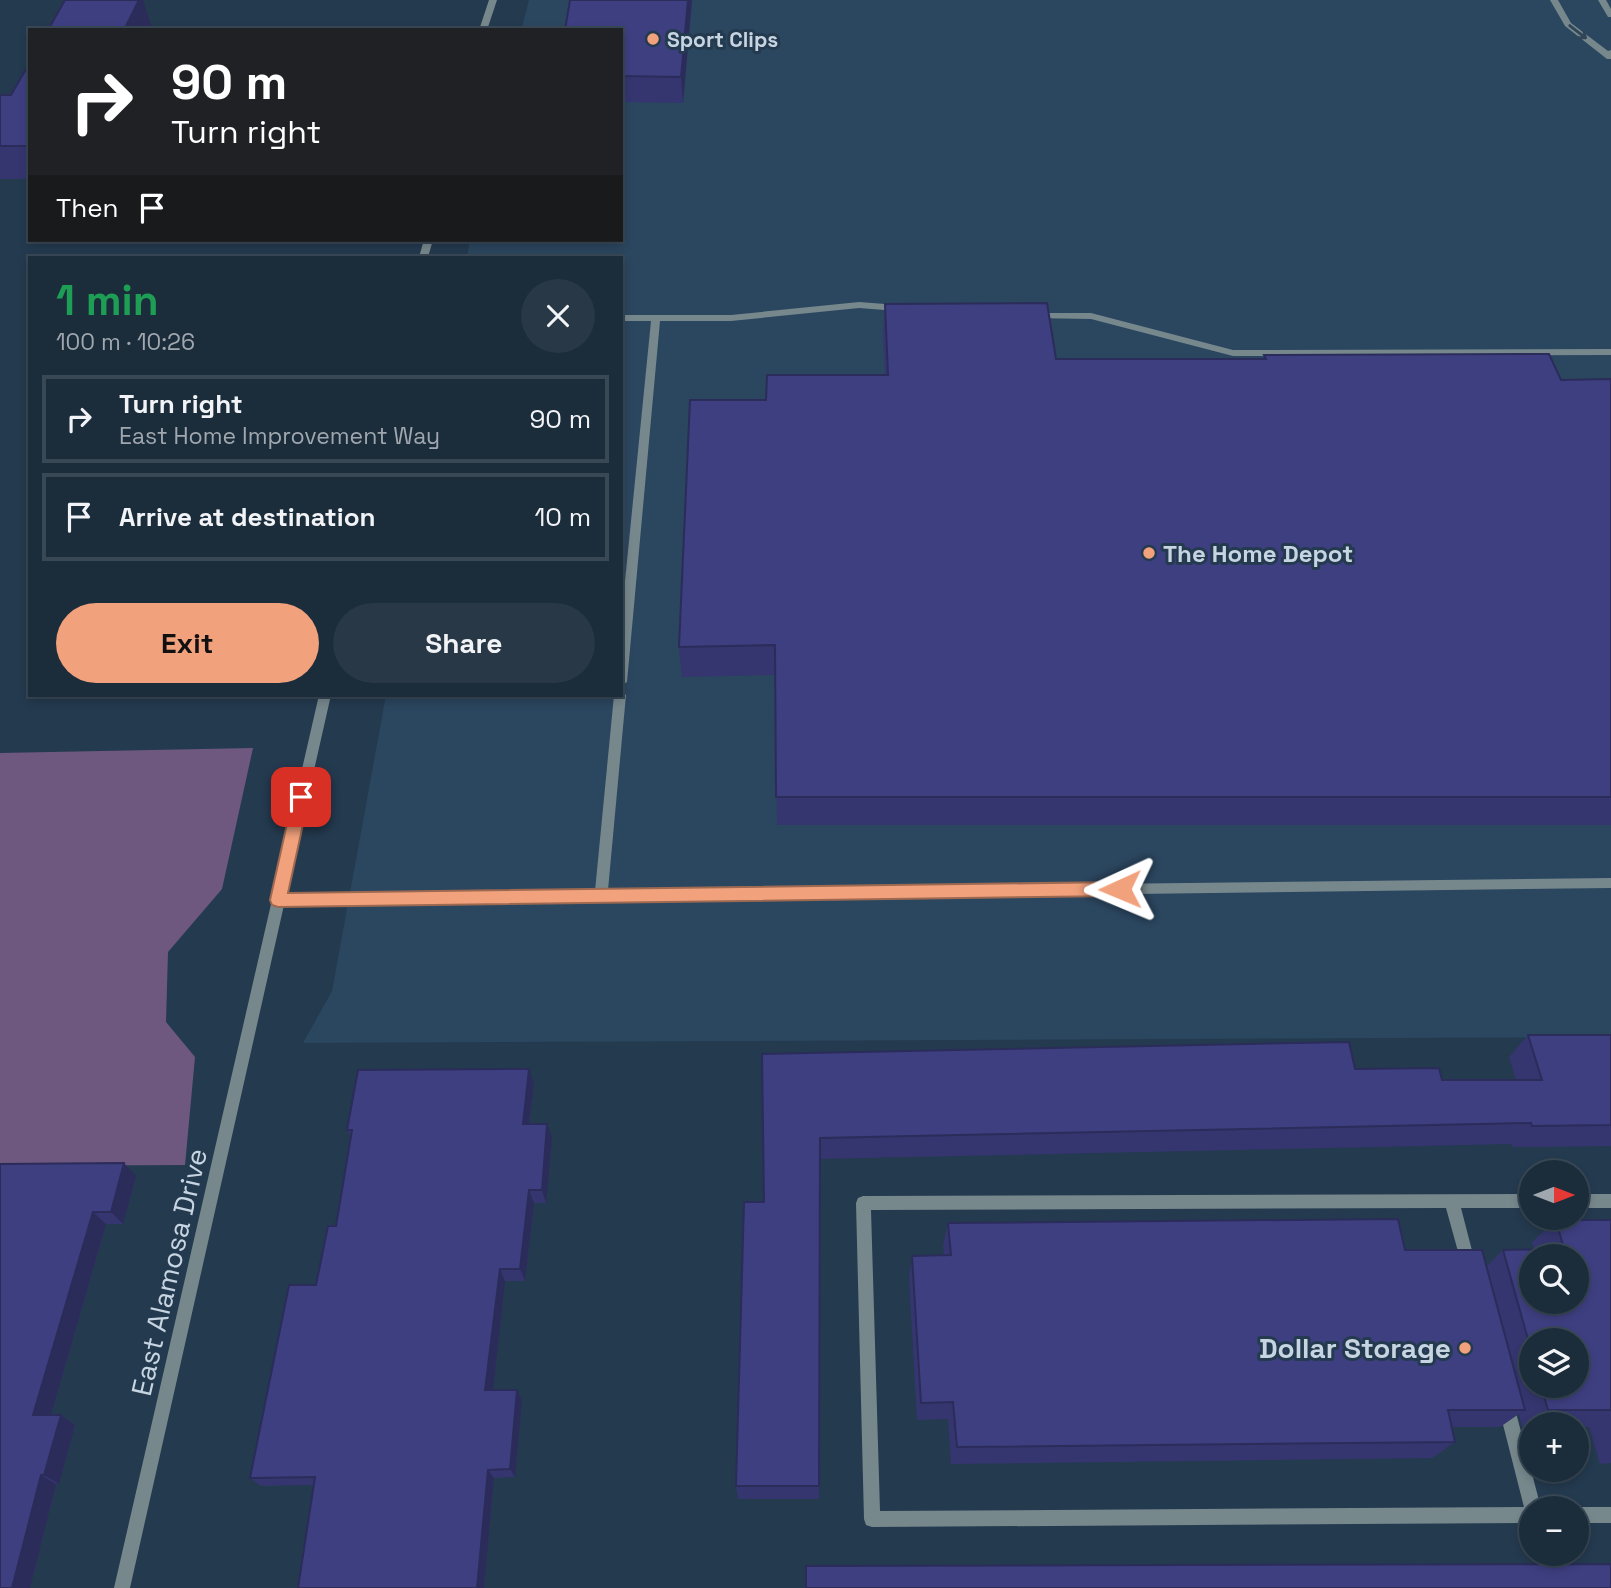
<!DOCTYPE html>
<meta charset="utf-8">
<style>
:root{--surface:#1b2c3b;--page:#283846;--text:#f1f3f6;--muted:#a0a7af;--line:#394855;--accent:#f1a17c}
body{margin:0;font-family:"Space Grotesk",sans-serif;background:var(--page);color:var(--text);height:100vh;display:flex;flex-direction:column;font-size:26px;white-space:nowrap}
*{box-sizing:border-box;margin:0}
p{font-size:23px;color:var(--muted)}
.icon{flex:none;width:38px;height:38px;fill:none;stroke:currentColor;stroke-width:2;stroke-linecap:round;stroke-linejoin:round}
.map{position:relative;flex:1;overflow:hidden}
.drawer{position:absolute;left:28px;top:256px;width:595px;height:441px;display:flex;flex-direction:column;background:var(--surface);border-radius:0px;box-shadow:0 4px 10px #0003,0 0 0 2px var(--line)}
.drawer>*{flex:none}
.banner{position:absolute;left:28px;top:28px;width:595px;height:214px;border-radius:0px;box-shadow:0 4px 10px #0003,0 0 0 2px var(--line);background:#202124;color:#fff;overflow:hidden}
.needle{width:46px;rotate:90deg}
.buttons{position:absolute;left:1519px;top:1160px;display:grid;gap:14px}
.buttons a{display:grid;place-items:center;width:70px;height:70px;border-radius:50%;background:var(--surface);box-shadow:0 4px 10px #0003,0 0 0 2px var(--line);font-size:35px}
.pin{position:absolute;display:grid;place-items:center;width:60px;height:60px;color:#fff;margin:-30px;border-radius:14px;box-shadow:0 4px 10px #0006}
.me{position:absolute;width:77px;margin:-38px;rotate:269deg;stroke-linejoin:round;filter:drop-shadow(0 0 5px #0008)}
.turn{display:flex;align-items:center;gap:24px;height:147px;padding:0 28px;font-size:32px}
.turn .icon{width:91px;height:91px;stroke-width:2.5}
.turn b{display:block;font-size:49px;line-height:60px}
.then{display:flex;align-items:center;height:66px;padding:0 28px;background:#0003;gap:14px;font-size:26px}
.round{display:grid;place-items:center;flex:none;width:74px;height:74px;border-radius:37px;background:var(--page)}
.head{display:flex;align-items:center;justify-content:space-between;height:119px;padding:0 28px}
h1{font-size:42px;font-weight:700;line-height:52px;color:#1e9e55}
.button{display:flex;gap:14px;margin-top:auto;padding:14px 28px}
.button a{flex:1;height:80px;border-radius:42px;background:var(--accent);color:#111;font-size:28px;font-weight:700;line-height:80px;text-align:center}
.button a+a{background:var(--page);color:var(--text)}
ul{padding:0;list-style:none}
li{display:flex;align-items:center;gap:21px;height:88px;margin:0 14px 10px;padding:0 14px;border:4px solid var(--line);border-radius:0px}
li div{flex:1}
li b{display:block;font-size:26px}
li em{font-style:normal}
.map>svg:first-child{display:block}
.built{fill:#2b465f}
.green{fill:#6f587f}
.lines{fill:none;stroke-linecap:round;stroke-linejoin:round}
.minor{fill:#77888d;fill-rule:evenodd}
.wall{fill:#35366f;fill-rule:evenodd}
.shaded-wall{fill:#2b2c5a}
.building{fill:#3e3f81;stroke:#2b2c5a;stroke-width:2;fill-rule:evenodd}
.oneway{stroke:#304658}
.route{fill:#f1a17c;stroke:#9d6951;stroke-width:2}
.poi-dot{fill:#f1a17c;stroke:#243a4f;stroke-width:2.5}
.labels{text-anchor:middle;dominant-baseline:central;stroke-width:6;stroke-linejoin:round;paint-order:stroke}
.far-poi-label{font-size:21px;font-weight:bold;fill:#c7d4e1;stroke:#243a4f;text-anchor:start}
.poi-label{font-size:24px;font-weight:bold;fill:#c7d4e1;stroke:#243a4f;text-anchor:start}
.near-street-label{font-size:28px;fill:#c7d4e1;stroke:#243a4f}
.near-poi-label{font-size:28px;font-weight:bold;fill:#c7d4e1;stroke:#243a4f;text-anchor:end}
</style>
<div class="map">
<svg width="1611" height="1588" viewBox="0 0 1611 1588">
<rect width="100%" height="100%" fill="#243a4f"/>
<path class="built" d="M529,0H1611V1037L303,1043L332,991L386,695H621V257H467L470,240H621V30H521Z"/>
<path class="green" d="M253,748L222,889L168,952L166,1022L195,1057L185,1165L0,1166V753Z"/>
<g class="lines">
<g class="minor">
<path d="M489,0H497L487,30H479Z"/>
<path d="M1550,0H1558L1571,23L1608,51L1611,50V59H1607L1565,26Z"/>
<path d="M1598,0H1606L1611,9V17H1608Z"/>
<path d="M424,240H433L428,257H419Z"/>
<path d="M859,302L898,305L903,308L898,311L859,308L731,321H660L627,682L621,686V621L651,321H621V315H731Z"/>
<path d="M1035,313H1091L1233,350L1611,349V355L1233,356L1091,319L1032,318L1030,316Z"/>
<path d="M621,691L626,695L608,890L1611,878V888L284,905L130,1588H114L319,695H331L286,894L595,891L614,695H621Z"/>
<path d="M1531,1194V1208H1461L1476,1266L1474,1271L1469,1273L1464,1271L1462,1266L1446,1208L871,1210L880,1511L1524,1507L1498,1405L1500,1399L1506,1397L1512,1399L1514,1405L1541,1508H1531V1523L872,1527L866,1525L864,1519L856,1203L858,1198L863,1196Z"/>
<rect x="1577" y="1194" width="34" height="14"/>
<path d="M1577,1507H1611V1523H1577V1508H1573Z"/>
</g>
</g>
<g class="wall">
<path d="M692,0L683,103L621,102V30Z"/>
<path d="M30,62V179H0V95H11Z"/>
<path d="M885,304L1056,359H1263L1264,355L1561,380L1611,379V825H777L775,675L682,677L679,647L766,400L885,375L883,335Z"/>
<path d="M1528,1035H1611V1146L1512,1147V1144L820,1159L819,1499H738L736,1486L764,1202L762,1054L1355,1069L1442,1080H1516L1509,1057Z"/>
<path d="M529,1069L534,1083L529,1124L552,1138L546,1203H534L525,1281H505L493,1390H517L522,1400L515,1477L494,1478L484,1588H298L314,1485L261,1486L250,1478L336,1226L351,1137L347,1130Z"/>
<path d="M0,1164L136,1176L123,1224H106L51,1415H61L75,1425L59,1484H56L30,1588H0Z"/>
<path d="M1556,1220H1611V1463L1600,1464L1589,1427H1577V1424H1531V1427H1522L1519,1414L1500,1427H1452L1455,1442L1432,1458L951,1464L948,1419L917,1420L909,1278L912,1256H944L943,1245L948,1223L1405,1250L1486,1267L1503,1250H1534L1532,1242ZM1531,1340L1577,1386H1531Z"/>
</g>
<g class="shaded-wall">
<path d="M139,0H143L152,28L151,30H124Z"/>
<path d="M688,0H692L683,103L681,77Z"/>
<path d="M529,1069L534,1083L527,1138L523,1124Z"/>
<path d="M547,1124L552,1138L546,1203L542,1190Z"/>
<path d="M124,1163L136,1176L123,1224L111,1212Z"/>
<path d="M529,1190L534,1203L525,1281L520,1269Z"/>
<path d="M93,1212L106,1224L48,1425L33,1415Z"/>
<path d="M500,1269L505,1281L492,1400L485,1390Z"/>
<path d="M517,1390L522,1400L515,1477L510,1469Z"/>
<path d="M61,1415L75,1425L59,1484L44,1475Z"/>
<path d="M488,1470L494,1478L484,1588H477Z"/>
<path d="M41,1475L56,1484L30,1588H12Z"/>
</g>
<g class="building">
<path d="M65,0H139L124,30H48Z"/>
<path d="M570,0H688L681,77L621,76V30H565Z"/>
<path d="M30,62V146H0V95H11Z"/>
<path d="M1047,303L1056,359H1266L1264,355L1549,354L1561,380L1611,379V797H776L775,645L679,647L690,400H766L767,375H888L885,304Z"/>
<path d="M1528,1035H1611V1125L1532,1126L1531,1123L820,1138L819,1486H736L744,1202H764L762,1054L1349,1042L1355,1069L1439,1068L1442,1080H1542Z"/>
<path d="M529,1069L523,1124H547L542,1190H529L520,1269H500L485,1390H517L510,1469L488,1470L477,1588H298L315,1477L250,1478L289,1285H316L328,1226H336L352,1130H347L358,1070Z"/>
<path d="M124,1163L111,1212H93L33,1415H61L44,1475H41L12,1588H0V1164Z"/>
<path d="M1398,1219L1405,1250H1482L1525,1410H1448L1455,1442L957,1447L953,1402L921,1403L912,1256L951,1255L948,1223Z"/>
<path d="M1556,1220H1611V1410H1548L1541,1386H1577V1340H1531V1350L1503,1250L1564,1249ZM1531,1256H1577V1302H1531Z"/>
<path d="M1611,1564V1588H806V1566Z"/>
</g>
<defs><path id="oneway-shaft" d="M-6 0H5M1.5-3L5.5 0L1.5 3" fill="none" stroke-width="1.6" stroke-linecap="round" stroke-linejoin="round" transform="scale(1.75)"/></defs>
<use class="oneway" href="#oneway-shaft" transform="translate(1578 32) rotate(38)"/>
<path class="route" d="M301,791L309,797L288,893L1120,882L1126,884L1128,889L1126,894L1120,896L278,907L272,905L270,900L293,797Z"/>
<g class="poi-dot">
<circle cx="653" cy="39" r="7"/>
<circle cx="1149" cy="553" r="7"/>
<circle cx="1465" cy="1348" r="7"/>
</g>
<g class="labels">
<g class="far-poi-label">
<text x="667" y="39">Sport Clips</text>
</g>
<g class="poi-label">
<text x="1163" y="553">The Home Depot</text>
</g>
<g class="near-street-label">
<text transform="translate(169 1272) rotate(-77)">East Alamosa Drive</text>
</g>
<g class="near-poi-label">
<text x="1451" y="1348">Dollar Storage</text>
</g>
</g>
</svg>
<div class="buttons">
<a><svg class="needle" viewBox="-14 -14 28 28"><path d="M0-13l5 13h-10z" fill="#e53935"/><path d="M0 13l5-13h-10z" fill="#a0a7af"/></svg></a>
<a><svg class="icon" aria-label="search" viewBox="0 0 24 24"><circle cx="10" cy="10" r="6"/><path d="M15 15l6 6"/></svg></a>
<a><svg class="icon" aria-label="layers" viewBox="0 0 24 24"><path d="M12 4l9 5-9 5-9-5zM3 14l9 5 9-5"/></svg></a>
<a>+</a>
<a>−</a>
</div>
<div class="pin" style="left:301px;top:797px;background:#d93025"><svg class="icon" aria-label="arrive" viewBox="0 0 24 24"><path d="M6 21V4h12l-3 4 3 4H6"/></svg></div>
<svg class="me" style="left:1120px;top:889px" viewBox="-20 -20 40 40"><path d="M0-17L14 15 0 8-14 15z" fill="#f1a17c" stroke="#fff" stroke-width="4"/></svg>
<div class="banner">
<div class="turn"><svg class="icon" aria-label="right" viewBox="0 0 24 24"><path d="M7 20v-9h11M14 6l5 5-5 5"/></svg><div><b>90 m</b>Turn right</div></div>
<div class="then">Then<svg class="icon" aria-label="arrive" viewBox="0 0 24 24"><path d="M6 21V4h12l-3 4 3 4H6"/></svg></div>
</div>
<section class="drawer">
<div class="head"><div><h1>1 min</h1><p>100 m · 10:26</p></div><a class="round"><svg class="icon" aria-label="close" viewBox="0 0 24 24"><path d="M6 6l12 12M18 6L6 18"/></svg></a></div>
<ul>
<li><svg class="icon" aria-label="right" viewBox="0 0 24 24"><path d="M7 20v-9h11M14 6l5 5-5 5"/></svg><div><b>Turn right</b><p>East Home Improvement Way</p></div><em>90 m</em></li>
<li><svg class="icon" aria-label="arrive" viewBox="0 0 24 24"><path d="M6 21V4h12l-3 4 3 4H6"/></svg><div><b>Arrive at destination</b></div><em>10 m</em></li>
</ul>
<div class="button"><a>Exit</a><a>Share</a></div>
</section>
</div>
